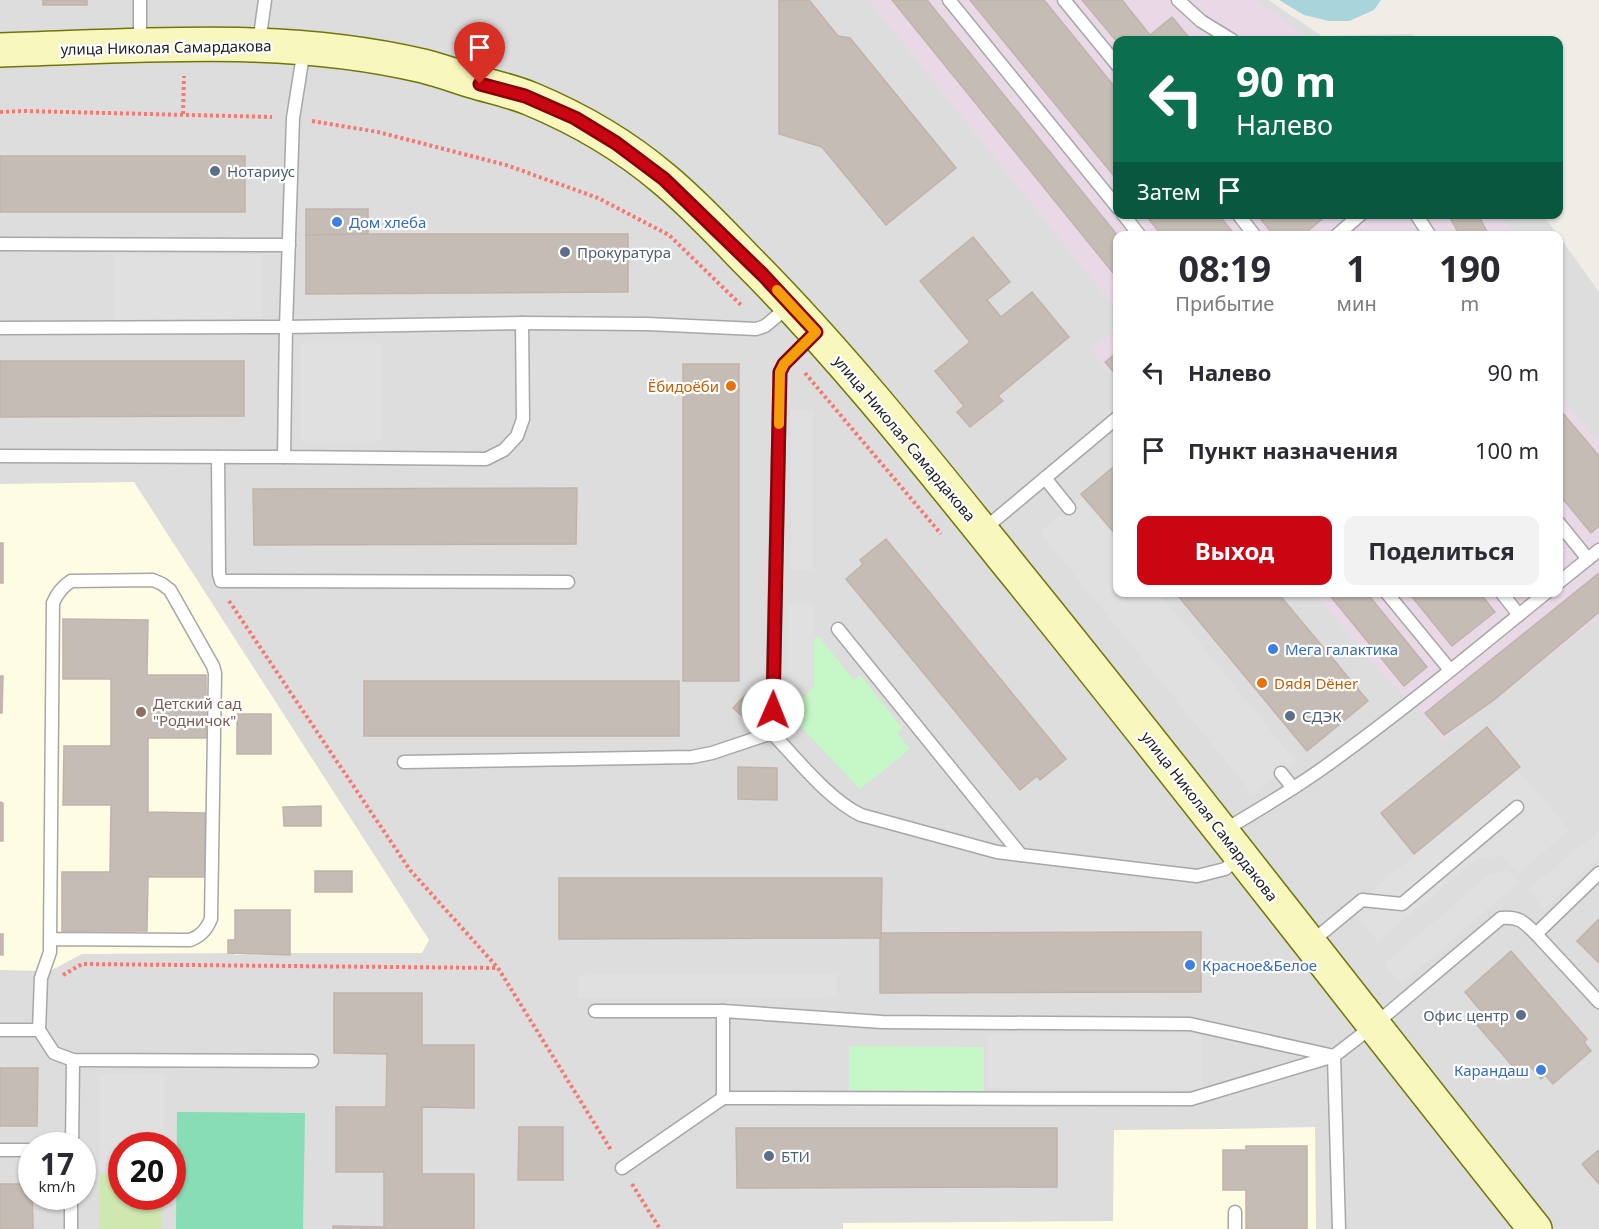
<!DOCTYPE html>
<html lang="ru">
<meta charset="utf-8">
<style>
:root{--surface:#fff;--page:#f2f2f3;--text:#2b2b33;--muted:#7c7c81;--accent:#ca0613}
body{margin:0;font-family:"Noto Sans",sans-serif;background:var(--page);color:var(--text);height:100vh;display:flex;flex-direction:column;font-size:22px;white-space:nowrap}
*{box-sizing:border-box;margin:0}
p{font-size:20px;color:var(--muted)}
.icon{flex:none;width:33px;height:33px;fill:none;stroke:currentColor;stroke-width:2;stroke-linecap:round;stroke-linejoin:round}
.map{position:relative;flex:1;overflow:hidden}
.panel{position:absolute;left:1113px;top:231px;width:450px;height:366px;display:flex;flex-direction:column;background:var(--surface);border-radius:12px;box-shadow:0 2px 4px #0004}
.panel>*{flex:none}
.top-card{position:absolute;left:1113px;top:36px;width:450px;height:183px;border-radius:12px;box-shadow:0 2px 4px #0004;background:#0b6e4f;color:#fff;overflow:hidden}
.speed{position:absolute;left:18px;top:1132px;display:flex;gap:12px;font-size:30px;font-weight:700;text-align:center}
.speed>*{display:grid;place-content:center;width:78px;height:78px;border-radius:50%;background:var(--surface);box-shadow:0 2px 4px #0004;line-height:1}
.speed small{font-size:15px;font-weight:400}
.speed .limit{border:9px solid #d22;background:#fff;color:#111}
.pin{position:absolute;display:grid;place-items:center;width:51px;height:51px;color:#fff;margin:-62px -26px;border-radius:50% 50% 50% 0;rotate:-45deg;box-shadow:0 0 6px #0007}
.pin .icon{rotate:45deg}
.me{position:absolute;width:66px;margin:-33px;rotate:1deg;stroke-linejoin:round;filter:drop-shadow(0 0 4px #0008)}
.turn{display:flex;align-items:center;gap:21px;height:126px;padding:0 24px;font-size:27px}
.turn .icon{width:78px;height:78px;stroke-width:2.5}
.turn b{display:block;font-size:42px;line-height:51px}
.then{display:flex;align-items:center;height:57px;padding:0 24px;background:#0003;gap:12px;font-size:22px}
.eta{display:flex;justify-content:space-evenly;align-items:center;height:102px;text-align:center}
.eta b{font-size:36px;font-weight:700;line-height:42px}
.primary-button{display:flex;gap:12px;margin-top:auto;padding:12px 24px}
.primary-button a{flex:1;height:69px;border-radius:12px;background:var(--accent);color:#fff;font-size:24px;font-weight:700;line-height:69px;text-align:center}
.primary-button a+a{background:var(--page);color:var(--text)}
ul{padding:0;list-style:none}
li{display:flex;align-items:center;gap:18px;height:78px;padding:0 24px}
li div{flex:1}
li b{display:block;font-size:22px}
li em{font-style:normal}
.map>svg:first-child{display:block}
.residential{fill:#dedddd;fill-rule:evenodd}
.industrial{fill:#e9d9e7}
.education{fill:#fefce2}
.grass{fill:#cfe8af}
.park{fill:#c6f8c7}
.pitch{fill:#88dcb6}
.parking{fill:#e0e0e0}
.water{fill:#a9d4dc}
.building{fill:#c5bcb6;stroke:#c2b3aa;stroke-width:1.5}
.lines{fill:none;stroke-linecap:round;stroke-linejoin:round}
.lane-casing{stroke:#a7a7a7;stroke-width:15}
.secondary-casing{stroke:#717608;stroke-width:36}
.path{stroke:#f67873;stroke-width:4;stroke-dasharray:3 3;stroke-linecap:butt}
.lane{stroke:#fff;stroke-width:12}
.secondary{stroke:#f8f7bd;stroke-width:33}
.route-casing{stroke:#83040c;stroke-width:15}
.route{stroke:#ca0613;stroke-width:10}
.slow{stroke:#f59e0b;stroke-width:10}
.service-dot{fill:#5c6f8a;stroke:#fff;stroke-width:2}
.shop-dot{fill:#3f7fe0;stroke:#fff;stroke-width:2}
.food-dot{fill:#e8710a;stroke:#fff;stroke-width:2}
.education-dot{fill:#8d6e63;stroke:#fff;stroke-width:2}
.labels{text-anchor:middle;dominant-baseline:central;stroke-width:4.5;stroke-linejoin:round;paint-order:stroke}
.street-label{font-size:15px;fill:#202020;stroke:#fff}
.service-label{font-size:15px;fill:#4e5e75;stroke:#fff;text-anchor:start}
.shop-label{font-size:15px;fill:#366cbe;stroke:#fff;text-anchor:start}
.food-label{font-size:15px;fill:#c56008;stroke:#fff;text-anchor:end}
.education-label{font-size:15px;fill:#785e54;stroke:#fff;text-anchor:start}
</style>
<div class="map">
<svg width="1599" height="1229" viewBox="0 0 1599 1229">
<rect width="100%" height="100%" fill="#f0ede7"/>
<path class="residential" d="M0,0H1268L1322,36L1412,34L1417,40H1118V214L1543,215L1558,235L1118,236V592H1558L1559,236L1599,292V1229H0ZM32,1146H82V1197H32ZM122,1146H172V1197H122Z"/>
<g class="industrial">
<path d="M869,0H1256L1311,40H1118V214L1501,215L1514,235L1118,236L1117,310Z"/>
<path d="M1117,327V381L1091,350Z"/>
<path d="M1559,394L1594,439L1599,436V617L1444,740L1423,714L1372,663L1315,593L1558,592Z"/>
</g>
<g class="education">
<path d="M134,482L429,940L422,953H290V955H235L234,953L82,954L50,971L0,970V484Z"/>
<path d="M1315,1127L1316,1229H843V1223L1113,1221L1114,1130L1225,1129Z"/>
</g>
<path class="grass" d="M100,1174L121,1175L122,1197H162V1229H99Z"/>
<g class="park">
<path d="M818,636L854,680L860,675L902,728L897,733L910,749L860,789L787,712L814,687V639Z"/>
<path d="M849,1046L984,1047V1091L849,1090Z"/>
</g>
<path class="pitch" d="M177,1112L305,1113L303,1229H176Z"/>
<g class="parking">
<path d="M114,254H262V319L114,320Z"/>
<rect x="301" y="343" width="81" height="98"/>
<rect x="791" y="410" width="22" height="160"/>
<path d="M1082,498L1117,541L1118,592L1159,593L1295,761L1253,795L1040,532Z"/>
<path d="M789,605H814L813,687H788Z"/>
<path d="M1517,770L1569,830L1518,874L1501,856L1477,859L1378,941L1350,909Z"/>
<path d="M1599,831V856L1544,909L1527,890Z"/>
<path d="M1509,871L1519,882L1401,984L1384,964L1490,874Z"/>
<path d="M837,974V997L578,998V975Z"/>
<path d="M988,1034L1202,1035V1090L988,1088Z"/>
<path d="M100,1074H164L163,1146H122L121,1172H99Z"/>
</g>
<path class="water" d="M1279,0H1381L1374,10L1349,21H1329L1304,15Z"/>
<g class="building">
<rect x="43" y="0" width="44" height="5"/>
<path d="M779,0H809L838,36L850,38L956,168L886,225L822,147L779,134Z"/>
<path d="M892,0H927L1118,236V279Z"/>
<path d="M970,0H1044L1118,91V181Z"/>
<path d="M1082,0H1122L1150,35L1172,17L1191,40H1118V43Z"/>
<rect x="0" y="156" width="245" height="56"/>
<path d="M306,209H368V234L306,235Z"/>
<path d="M1145,214H1218L1236,236H1162Z"/>
<path d="M1257,214H1328L1302,236H1274Z"/>
<path d="M1448,214H1478L1489,236H1460Z"/>
<path d="M368,234H628V292L306,294V235Z"/>
<path d="M973,237L1010,282L987,300L1001,317L1032,292L1069,337L998,396L1003,401L970,427L957,412L964,406L935,371L970,342L920,281Z"/>
<path d="M1118,352V377L1105,362Z"/>
<path d="M0,361H244V416L0,417Z"/>
<rect x="683" y="364" width="56" height="317"/>
<path d="M1561,411L1599,456V526L1591,533L1558,493V413Z"/>
<path d="M1118,463V537L1081,494Z"/>
<path d="M577,488L576,544L254,545L253,489Z"/>
<path d="M886,539L1066,759L1040,780L1037,776L1020,790L846,579L863,564L860,560Z"/>
<rect x="0" y="543" width="3" height="40"/>
<path d="M1599,573V612L1494,700L1444,735L1425,713Z"/>
<path d="M1184,592H1277L1368,701L1307,751L1179,597Z"/>
<path d="M1327,592H1366L1427,667L1404,686Z"/>
<path d="M1408,592H1479L1495,612L1452,646Z"/>
<path d="M63,619L148,620L147,675H206V738H148V812L205,813V877H148L147,931H62V872H110L111,805H63L64,746H111V679H63Z"/>
<path d="M0,676H3L2,713H0Z"/>
<rect x="364" y="681" width="315" height="55"/>
<path d="M750,690L760,699L743,717L733,708Z"/>
<rect x="237" y="714" width="34" height="40"/>
<path d="M1487,727L1520,767L1414,854L1381,813Z"/>
<path d="M738,767L777,768V800L738,799Z"/>
<path d="M0,802L3,803V841H0Z"/>
<path d="M321,806V826H284L283,807Z"/>
<rect x="315" y="871" width="37" height="21"/>
<path d="M559,878H882L881,938L559,939Z"/>
<path d="M235,910H290V955L228,953V940H235Z"/>
<path d="M1599,919V963L1577,941Z"/>
<path d="M1201,932V992L880,993V938H881V933Z"/>
<rect x="0" y="934" width="3" height="21"/>
<path d="M1511,951L1587,1039L1584,1042L1591,1051L1553,1084L1545,1075L1541,1079L1531,1067L1521,1076L1472,1019L1481,1011L1465,992Z"/>
<path d="M334,993H422V1045H474V1108L422,1107V1174H474V1229H333V1226L384,1227V1172H336V1107H386L387,1054L334,1053Z"/>
<path d="M0,1068H38L37,1126H0Z"/>
<path d="M519,1127H563V1180H518Z"/>
<path d="M736,1128H1057V1187L737,1188Z"/>
<path d="M1246,1146H1307V1229H1246V1190H1223V1150H1246Z"/>
<path d="M1599,1150V1184L1582,1164Z"/>
<path d="M0,1184H32L33,1229H0Z"/>
</g>
<g class="lines">
<defs>
<g id="lane">
<path d="M140,0V44"/>
<path d="M949,0L1118,208"/>
<path d="M1064,0L1118,66"/>
<path d="M1178,0L1201,21L1232,40"/>
<path d="M259,43L265,0"/>
<path d="M1123,214L1140,236"/>
<path d="M1238,214L1255,236"/>
<path d="M1416,214L1430,236"/>
<path d="M1336,236L1361,214"/>
<path d="M0,244L289,245"/>
<path d="M522,323L647,324L756,329L765,326L789,306"/>
<path d="M0,328L286,327L522,323L523,419L517,436L504,450L486,459L284,457L286,327L293,118L304,49"/>
<path d="M815,333L784,364L780,372L772,733C798,760 828,799 861,815L997,852L1021,855"/>
<path d="M0,456L284,457"/>
<path d="M218,457L219,574L221,581L568,582"/>
<path d="M1045,478L1069,508"/>
<path d="M1558,522L1588,559"/>
<path d="M983,530L1118,417"/>
<path d="M1558,583L1599,550"/>
<path d="M1386,592L1450,670"/>
<path d="M1501,592L1519,615"/>
<path d="M838,629L1021,855L1197,876L1225,869L1241,856"/>
<path d="M404,762L692,757L712,753L772,733"/>
<path d="M1281,773L1293,788"/>
<path d="M1223,831C1256,811 1291,791 1323,768C1400,713 1473,652 1547,592"/>
<path d="M1536,934L1599,1002"/>
<path d="M1310,943L1362,900L1402,904L1517,807"/>
<path d="M595,1011H723L882,1022L1190,1024L1334,1056L1373,1026L1501,918C1519,916 1524,922 1536,934L1599,873"/>
<path d="M723,1011V1098L1191,1099L1334,1056L1339,1229"/>
<path d="M0,1030H39L54,1053L73,1060L312,1061"/>
<path d="M39,1030L41,978L50,952V939L53,603C57,593 62,587 71,581L153,580L162,584L170,590L213,666L215,673L211,919C206,930 201,936 190,940L50,939"/>
<path d="M72,1146L73,1060"/>
<path d="M0,1150H32"/>
<path d="M622,1168L723,1098"/>
<path d="M1235,1212V1229"/>
<path d="M71,1229V1197"/>
</g>
<path id="secondary" d="M0,50C141,46 284,33 423,66C439,70 456,76 472,81C492,87 512,91 531,99C579,119 624,145 664,179C693,203 719,231 745,258C843,356 928,464 1015,572C1191,789 1361,1011 1535,1229"/>
</defs>
<use href="#lane" class="lane-casing"/>
<use href="#secondary" class="secondary-casing"/>
<g class="path">
<path d="M0,112L24,111L272,117"/>
<path d="M183,114L184,76"/>
<path d="M312,121L378,132L506,165L598,198L669,235L742,306"/>
<path d="M805,373L941,534"/>
<path d="M229,601L410,870L498,968L611,1150"/>
<path d="M63,975L82,964L497,968"/>
<path d="M632,1184L660,1229"/>
</g>
<use href="#lane" class="lane"/>
<use href="#secondary" class="secondary"/>
</g>
<g class="lines">
<defs>
<path id="route" d="M480,84L525,96L575,118L616,143L664,179L763,275L816,332L784,364L780,372L773,710"/>
</defs>
<use href="#route" class="route-casing"/>
<use href="#route" class="route"/>
<path class="slow" d="M777,290L816,332L784,364L780,372L779,424"/>
</g>
<g class="service-dot">
<circle cx="215" cy="171" r="6"/>
<circle cx="565" cy="252" r="6"/>
<circle cx="1290" cy="716" r="6"/>
<circle cx="1521" cy="1015" r="6"/>
<circle cx="769" cy="1156" r="6"/>
</g>
<g class="shop-dot">
<circle cx="337" cy="222" r="6"/>
<circle cx="1273" cy="649" r="6"/>
<circle cx="1190" cy="965" r="6"/>
<circle cx="1541" cy="1070" r="6"/>
</g>
<g class="food-dot">
<circle cx="731" cy="386" r="6"/>
<circle cx="1262" cy="683" r="6"/>
</g>
<circle class="education-dot" cx="141" cy="712" r="6"/>
<g class="labels">
<g class="street-label">
<text transform="translate(166 47) rotate(-1)">улица Николая Самардакова</text>
<text transform="translate(905 438) rotate(50)">улица Николая Самардакова</text>
<text transform="translate(1210 816) rotate(52)">улица Николая Самардакова</text>
</g>
<g class="service-label">
<text x="227" y="171">Нотариус</text>
<text x="577" y="252">Прокуратура</text>
<text x="1302" y="716">СДЭК</text>
<text x="1509" y="1015" text-anchor="end">Офис центр</text>
<text x="781" y="1156">БТИ</text>
</g>
<g class="shop-label">
<text x="349" y="222">Дом хлеба</text>
<text x="1285" y="649">Мега галактика</text>
<text x="1202" y="965">Красное&amp;Белое</text>
<text x="1529" y="1070" text-anchor="end">Карандаш</text>
</g>
<g class="food-label">
<text x="719" y="386">Ёбидоёби</text>
<text x="1274" y="683" text-anchor="start">Dяdя Dёнеr</text>
</g>
<g class="education-label">
<text x="153" y="703">Детский сад<tspan x="153" dy="17">"Родничок"</tspan></text>
</g>
</g>
</svg>
<div class="speed"><div>17<small>km/h</small></div><div class="limit">20</div></div>
<div class="pin" style="left:480px;top:84px;background:#d93025"><svg class="icon" aria-label="arrive" viewBox="0 0 24 24"><path d="M6 21V4h12l-3 4 3 4H6"/></svg></div>
<svg class="me" style="left:773px;top:710px" viewBox="-20 -20 40 40"><circle r="19" fill="#fff"/><path d="M0-13L10 11 0 6-10 11z" fill="#ca0613"/></svg>
<div class="top-card">
<div class="turn"><svg class="icon" aria-label="left" viewBox="0 0 24 24"><path d="M17 20v-9H6M10 6l-5 5 5 5"/></svg><div><b>90 m</b>Налево</div></div>
<div class="then">Затем<svg class="icon" aria-label="arrive" viewBox="0 0 24 24"><path d="M6 21V4h12l-3 4 3 4H6"/></svg></div>
</div>
<section class="panel">
<div class="eta">
<div><b>08:19</b><p>Прибытие</p></div>
<div><b>1</b><p>мин</p></div>
<div><b>190</b><p>m</p></div>
</div>
<ul>
<li><svg class="icon" aria-label="left" viewBox="0 0 24 24"><path d="M17 20v-9H6M10 6l-5 5 5 5"/></svg><div><b>Налево</b></div><em>90 m</em></li>
<li><svg class="icon" aria-label="arrive" viewBox="0 0 24 24"><path d="M6 21V4h12l-3 4 3 4H6"/></svg><div><b>Пункт назначения</b></div><em>100 m</em></li>
</ul>
<div class="primary-button"><a>Выход</a><a>Поделиться</a></div>
</section>
</div>
